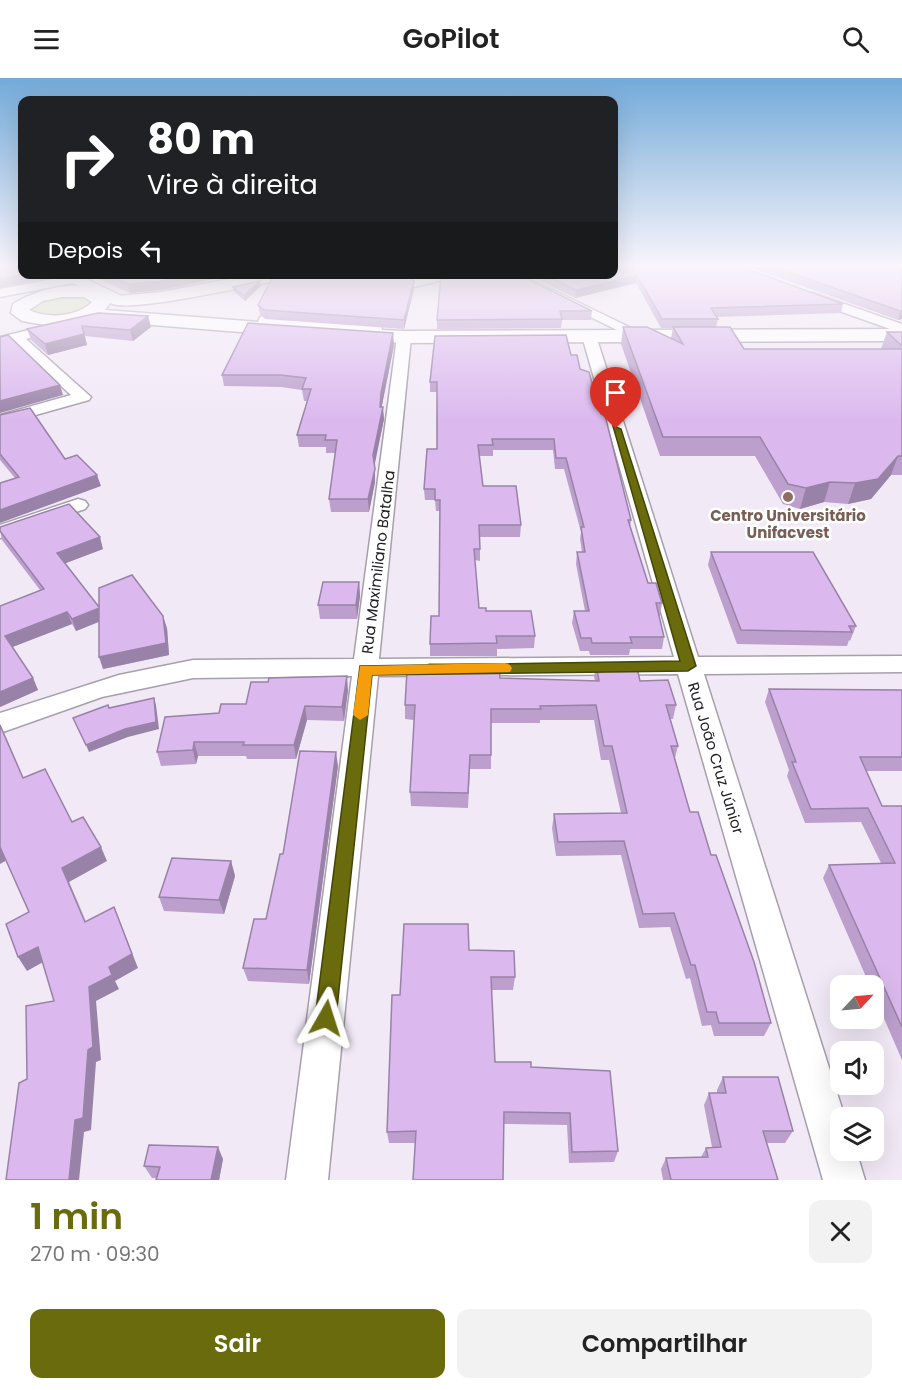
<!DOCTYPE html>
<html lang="pt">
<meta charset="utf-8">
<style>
:root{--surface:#fff;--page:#f2f2f2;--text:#222;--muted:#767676;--accent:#696b0c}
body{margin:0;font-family:Poppins,sans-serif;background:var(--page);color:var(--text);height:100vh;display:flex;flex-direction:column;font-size:22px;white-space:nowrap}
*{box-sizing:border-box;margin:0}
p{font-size:20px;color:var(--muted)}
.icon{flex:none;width:33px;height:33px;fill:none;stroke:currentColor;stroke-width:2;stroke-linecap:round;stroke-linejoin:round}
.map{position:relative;height:1102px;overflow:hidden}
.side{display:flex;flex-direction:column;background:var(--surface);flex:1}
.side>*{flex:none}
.banner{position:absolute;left:18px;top:18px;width:600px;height:183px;border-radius:12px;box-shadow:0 6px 24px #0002;background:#202124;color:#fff;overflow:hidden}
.needle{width:39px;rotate:64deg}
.controls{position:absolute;left:830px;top:897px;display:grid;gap:12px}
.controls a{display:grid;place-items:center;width:54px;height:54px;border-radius:12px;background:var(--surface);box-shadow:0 6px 24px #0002;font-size:30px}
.pin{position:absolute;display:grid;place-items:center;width:51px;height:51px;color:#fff;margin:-62px -26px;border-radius:50% 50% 50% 0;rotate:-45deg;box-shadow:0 0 6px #0007}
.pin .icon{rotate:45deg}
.me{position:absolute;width:66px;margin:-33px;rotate:6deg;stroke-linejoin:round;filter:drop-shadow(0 0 4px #0008)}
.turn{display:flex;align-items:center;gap:21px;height:126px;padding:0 30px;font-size:27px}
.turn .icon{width:78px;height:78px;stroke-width:2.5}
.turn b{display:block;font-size:42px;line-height:51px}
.then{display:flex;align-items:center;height:57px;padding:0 30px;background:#0003;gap:12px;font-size:22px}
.round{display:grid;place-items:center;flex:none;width:63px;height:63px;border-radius:12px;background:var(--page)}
.head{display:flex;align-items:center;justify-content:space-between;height:102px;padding:0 30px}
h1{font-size:36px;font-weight:600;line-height:45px;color:var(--accent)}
.cta{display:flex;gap:12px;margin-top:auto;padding:12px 30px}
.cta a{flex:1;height:69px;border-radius:12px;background:var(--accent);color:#fff;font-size:24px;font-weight:600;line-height:69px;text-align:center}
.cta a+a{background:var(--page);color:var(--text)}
header{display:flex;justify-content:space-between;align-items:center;height:78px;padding:0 30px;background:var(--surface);font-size:27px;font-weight:600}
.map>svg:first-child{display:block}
.green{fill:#d1dfb1}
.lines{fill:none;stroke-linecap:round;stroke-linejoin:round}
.street-casing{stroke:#a79fab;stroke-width:3}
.secondary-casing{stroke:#a79fab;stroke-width:3}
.street{fill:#fff;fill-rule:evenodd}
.secondary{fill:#fff;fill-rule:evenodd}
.wall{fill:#bc9fcd}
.shaded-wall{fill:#9982a7}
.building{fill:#dbb9ee;stroke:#9982a7;stroke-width:1.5}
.route{fill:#696b0c;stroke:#444608;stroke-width:1.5}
.slow{fill:#f59e0b}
.education-dot{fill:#8d6e63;stroke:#fff;stroke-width:2}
.labels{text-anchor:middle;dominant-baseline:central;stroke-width:5;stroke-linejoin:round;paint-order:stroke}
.education-label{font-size:15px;font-weight:bold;fill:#785e54;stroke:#fff}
.street-label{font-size:15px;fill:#232025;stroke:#fff}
</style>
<header><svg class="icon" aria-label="menu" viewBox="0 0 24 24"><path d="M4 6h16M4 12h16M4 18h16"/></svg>GoPilot<svg class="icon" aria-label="search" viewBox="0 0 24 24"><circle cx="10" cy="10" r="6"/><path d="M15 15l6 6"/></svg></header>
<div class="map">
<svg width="902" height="1102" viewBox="0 0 902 1102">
<rect width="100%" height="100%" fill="#f2e9f7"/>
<path class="green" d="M80,218L92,223V227C77,235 48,245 32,232C38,216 65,218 80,218Z"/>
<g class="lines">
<defs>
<g id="street">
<path d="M62,196H76L132,223L125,227L120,226L73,205L0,219V211L64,199Z"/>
<path d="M439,196H468L414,209L408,205L410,202Z"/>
<path d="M503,196H520L631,250L624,254L619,253Z"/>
<path d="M813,215L902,246V252H893L808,222V216Z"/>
<path d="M61,244L66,245V251L26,261L91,319L89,322L0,347V337L71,317L12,264L0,267V259Z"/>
<path d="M589,254L596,258L698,579L902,578V594L704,596L845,1040H840V1072H856L865,1102H823L678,596L378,598L328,1102H286L352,598L193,600L102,619L0,655V635L119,597L193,582L354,581L397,259L404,255L411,259L379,581L674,579L582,258Z"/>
<path d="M78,421L85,423L88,427L85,431L0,460V447Z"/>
</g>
<path id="secondary" d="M255,196H293L285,201C257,206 128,236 110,225L105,232L258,244L260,239L267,237L374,244L381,246L382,252L404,253L902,251V263L404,265L350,263L343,261L340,257L342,254L299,251L297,256L290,258L89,242L51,248L22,243L11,235L13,226C37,211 89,195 110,222L118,218L161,214ZM62,219H84L92,224C77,239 48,241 29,232L43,223Z"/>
</defs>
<use href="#street" class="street-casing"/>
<use href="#secondary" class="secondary-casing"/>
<use href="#street" class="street"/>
<use href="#secondary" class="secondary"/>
</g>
<g class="wall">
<path d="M744,187H902V241L898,242Z"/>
<path d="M633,190L843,226L841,235L717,239L718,241L716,249L744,271H881L887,254H902V397H891L871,421L848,426L824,424L800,431L783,426L755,378H660L621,266L623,249L671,260L673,250H661L636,205L575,220L526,196H614Z"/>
<path d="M88,196H240L161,212L130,215Z"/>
<path d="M276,196H417V198L412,201L414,211L404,251L265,241L260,236L258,227Z"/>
<path d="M518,196L592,233L591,242H562L561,250L437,251V242Z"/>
<path d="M260,203L261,208L245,223L234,214L233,209Z"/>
<path d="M148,238L151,249L133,263L85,258L87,267L48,277L31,262L27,251Z"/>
<path d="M394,267L382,327L384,341L374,387L375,404L369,434H331L329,421L335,375H326V369H299L297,357L307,323H304L302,312L281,309L224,308L222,297Z"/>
<path d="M571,277L580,291L631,442L630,449L648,505L662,525L660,538H659L664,559L662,571H630L629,577H590L589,573H580L572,545L574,533H585L576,486L577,474H582L580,461L581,454L564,391H555L553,372H493V378H479L483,408L521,447L520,459H480V483L475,482L479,530L535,558L534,570L497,571V578H430V566L439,538L440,433H436L435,422H425L424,411L437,371V314H430V304Z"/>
<path d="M0,337L65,381L101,408L15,400L0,382Z"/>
<path d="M0,453L103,471L65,485L99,529L167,550L169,577L103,591L99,544L76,553L72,546L12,569L33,600L38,612L0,629V528L40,512L2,462Z"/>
<path d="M711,474L856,548L850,563L849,562L847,568L737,566L708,487Z"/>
<path d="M359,504L360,518L357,541H320L318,527Z"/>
<path d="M596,585L640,603L676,627L673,641H670L678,668L675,680L690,734L711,777L771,945L764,958H714L711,947L702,948L690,900L686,901L670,849L639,850L621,777L556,778L552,750L554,736L621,735L609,682H601L594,642H540V645H491V691H470L468,730L411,728L410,714L414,642L405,641V627L500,600L595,603L594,599Z"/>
<path d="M769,611L902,612V693H866L882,728H902V982L873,915V908H870L823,800L829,787L881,785L861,744L805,745L787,698L789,692L765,624Z"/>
<path d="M348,612L344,643L307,642L296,681H247L246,678H198L196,686L161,688L157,674L219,635L246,626Z"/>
<path d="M338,688L309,906L248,903L243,890L266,841L283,776Z"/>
<path d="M231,783L235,798L224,836L164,833L159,819Z"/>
<path d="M469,872L515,899L513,912H491L495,984L531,989L618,1073L614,1084L569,1085L567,1047L504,1046L416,1065H389L387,1054L400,917Z"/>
<path d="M723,999L793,1053L785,1065H767L778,1102H663L661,1091L666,1080L701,1079L706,1070L712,1069L704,1027L709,1015H717V1012Z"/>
<path d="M223,1081L219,1102H156L157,1100H152L144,1088Z"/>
</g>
<g class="shaded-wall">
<path d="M23,196H60V197L0,210V201Z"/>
<path d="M196,196H240L161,212L130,215L128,206Z"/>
<path d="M406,196H417V198L406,204Z"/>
<path d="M637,197L636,205L575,220L576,212Z"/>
<path d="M260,203L261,208L245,223L244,218Z"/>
<path d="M414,203V211L404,251V242Z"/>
<path d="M900,233H902V241L898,242Z"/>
<path d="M148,238L151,249L133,263L130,252Z"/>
<path d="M82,248L87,267L48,277L45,266Z"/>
<path d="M393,255L394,267L382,327L381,338L383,329L384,341L374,390L373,377L380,329L381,315Z"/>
<path d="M60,307L63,317L0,335V323Z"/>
<path d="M898,378L891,397L871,421L848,426L855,405Z"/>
<path d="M375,391V404L369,434L368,421Z"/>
<path d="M97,397L101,408L0,445V432Z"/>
<path d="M830,404L824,424L800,431L806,410Z"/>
<path d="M100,459L103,471L61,487L57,475Z"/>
<path d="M359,504L360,518L357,541L356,527Z"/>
<path d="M99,530L103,542L76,553L72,541Z"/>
<path d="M67,534L72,546L10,570L5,558Z"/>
<path d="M163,538L167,550L169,577L103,591L99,579Z"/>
<path d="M347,598L348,612L344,643L342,629Z"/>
<path d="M33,600L38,612L0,629V614Z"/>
<path d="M154,620L156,627L159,651L128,659L89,674L86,667Z"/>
<path d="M305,628L307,642L296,681L294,667Z"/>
<path d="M0,647L6,660L30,715L23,700Z"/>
<path d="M194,664L198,678L196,686L193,672Z"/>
<path d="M336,674L338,688L309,906L307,892Z"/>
<path d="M0,769L7,782L0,786Z"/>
<path d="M101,769L107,783L69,804L92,857L62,790Z"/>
<path d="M231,783L235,798L224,836L219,822Z"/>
<path d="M114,829L138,890L115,903L119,911L96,923L101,982L96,984L91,1052L84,1054L79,1102H69L89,909L109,889Z"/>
<path d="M38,869L45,883L27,893L18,879Z"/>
<path d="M218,1069L223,1081L219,1102H211Z"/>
</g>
<g class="building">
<path d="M0,187H22V196H23L0,201Z"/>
<path d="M614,187H627L633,190L642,187H736L843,226L711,230L718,241H662L637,197L576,212L543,196H614Z"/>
<path d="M768,187H902V233H900Z"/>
<path d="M105,196H196L159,203L128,206Z"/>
<path d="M276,196H407L414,203L404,242L264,232L258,227L274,197Z"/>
<path d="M518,196L592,233H560L562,241L437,242L441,197Z"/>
<path d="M260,203L244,218L233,209Z"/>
<path d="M98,235L148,238L130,252L82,248L84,256L45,266L27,251Z"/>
<path d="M248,245L393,255L381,315L380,329H383L373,377L375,391L368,421H329L337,362H325L326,357H297L311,311H302L306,300L280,297H222Z"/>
<path d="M623,249H647L683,266L673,249H730L744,271H902V378H898L878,401L855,405L830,404L806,410L788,406L760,359H663Z"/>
<path d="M887,254H902V268Z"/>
<path d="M8,257L60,307L0,323V259Z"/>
<path d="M566,257L571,277H577L580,291L589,294L601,336L605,337L631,442H628L648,505H656L662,525H656L664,559H630L632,565H592L591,560H581L574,533H589L577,474H585L581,449H584L566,380H556L554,361H492L493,367H478L483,408H516L521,447H479L480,471H474L479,530H486V533H531L535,558H496L497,565L430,566L431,538H439L440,422H435V411H424L427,371H437V304H430L435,258Z"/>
<path d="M30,330L65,381L77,377L97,397L0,432V405L19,399L0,376V337Z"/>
<path d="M69,426L100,459L57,475L99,529V510L132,497L163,538L166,565L99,579V530L72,541L67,534L5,558L33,600L0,614V528L44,511L0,453V449Z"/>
<path d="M711,474H813L856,548H849L852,554L741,552Z"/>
<path d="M323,504H359L356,527H318Z"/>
<path d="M596,585H636L640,603L668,602L676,627H666L678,668H671L690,734H698L711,777H716L754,884L771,945H719L716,934H707L695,887H691L674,835L643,836L624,763L558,764L554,736L627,735L612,668H604L596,627L540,628L541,631H491V677H470L468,715L410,714L415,627H405L407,593H428L429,586H499L500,600L599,603Z"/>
<path d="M347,598L342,629L305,628L294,667H243L244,664H194L193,672L157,674L165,639L219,635L221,626H246L251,604H268L269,600Z"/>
<path d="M769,611L902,612V679H860L882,728H902V949L829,787L895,785L868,730L811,731L792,684H796Z"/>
<path d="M154,620L156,644L125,651L86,667L73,640L108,627L109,630Z"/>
<path d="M0,647L23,700L45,691L72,744L83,739L101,769L62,790L85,844L114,829L132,876L109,889L112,897L89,909L93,969L88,972L83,1040L75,1042L69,1102H6L19,1005L27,1001L26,928L54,923L38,869L18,879L6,846L29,834L0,769Z"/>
<path d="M300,673L336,674L307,892L243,890L254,841H266L280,776H283Z"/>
<path d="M172,780L231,783L219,822L159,819Z"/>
<path d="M404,846H468L469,872L514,873L515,899H491L495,984H531V989L610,993L618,1073L572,1074L570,1035L504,1034L503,1102H413L416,1053L387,1054L392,917H400Z"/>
<path d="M723,999H778L793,1053H763L778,1102H671L666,1080L708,1079L706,1070L721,1069L709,1015H726Z"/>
<path d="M149,1067L218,1069L211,1102H156L160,1089L144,1088Z"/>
</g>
<linearGradient id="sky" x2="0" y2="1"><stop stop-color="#73aad9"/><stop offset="0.55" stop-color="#f9f5fb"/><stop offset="1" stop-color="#f9f5fb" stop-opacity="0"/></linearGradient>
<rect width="902" height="342" fill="url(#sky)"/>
<path class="route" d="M613,348L621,351L696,588L688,593L372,597L336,940L333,947L326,950L318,947L315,940L360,588L680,583Z"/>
<path class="slow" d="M505,585L510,587L512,590L510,594L372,597L368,637L360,642L353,637L360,588Z"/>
<circle class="education-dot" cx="788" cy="419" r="6"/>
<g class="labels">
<g class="education-label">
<text x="788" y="437">Centro Universitário<tspan x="788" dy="17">Unifacvest</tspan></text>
</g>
<g class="street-label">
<text transform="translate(378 484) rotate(-83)">Rua Maximiliano Batalha</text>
<text transform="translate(716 680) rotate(73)">Rua João Cruz Júnior</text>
</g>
</g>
</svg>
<div class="controls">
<a><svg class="needle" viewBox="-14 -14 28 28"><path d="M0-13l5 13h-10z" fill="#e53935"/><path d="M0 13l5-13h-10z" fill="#767676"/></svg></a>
<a><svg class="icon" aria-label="sound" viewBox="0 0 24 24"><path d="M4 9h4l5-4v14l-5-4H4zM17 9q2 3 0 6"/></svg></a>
<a><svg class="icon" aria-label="layers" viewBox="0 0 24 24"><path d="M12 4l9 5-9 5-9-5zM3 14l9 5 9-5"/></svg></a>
</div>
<div class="pin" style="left:616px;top:351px;background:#d93025"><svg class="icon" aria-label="arrive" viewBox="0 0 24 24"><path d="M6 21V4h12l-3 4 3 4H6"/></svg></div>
<svg class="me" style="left:326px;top:940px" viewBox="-20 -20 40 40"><path d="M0-17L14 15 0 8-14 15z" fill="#696b0c" stroke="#fff" stroke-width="4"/></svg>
<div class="banner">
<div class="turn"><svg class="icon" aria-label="right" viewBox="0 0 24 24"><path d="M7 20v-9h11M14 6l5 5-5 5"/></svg><div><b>80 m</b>Vire à direita</div></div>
<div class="then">Depois<svg class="icon" aria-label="left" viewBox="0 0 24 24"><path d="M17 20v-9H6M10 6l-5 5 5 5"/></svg></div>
</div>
</div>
<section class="side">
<div class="head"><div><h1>1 min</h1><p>270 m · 09:30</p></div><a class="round"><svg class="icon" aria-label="close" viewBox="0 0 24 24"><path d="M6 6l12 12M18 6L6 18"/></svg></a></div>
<div class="cta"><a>Sair</a><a>Compartilhar</a></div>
</section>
